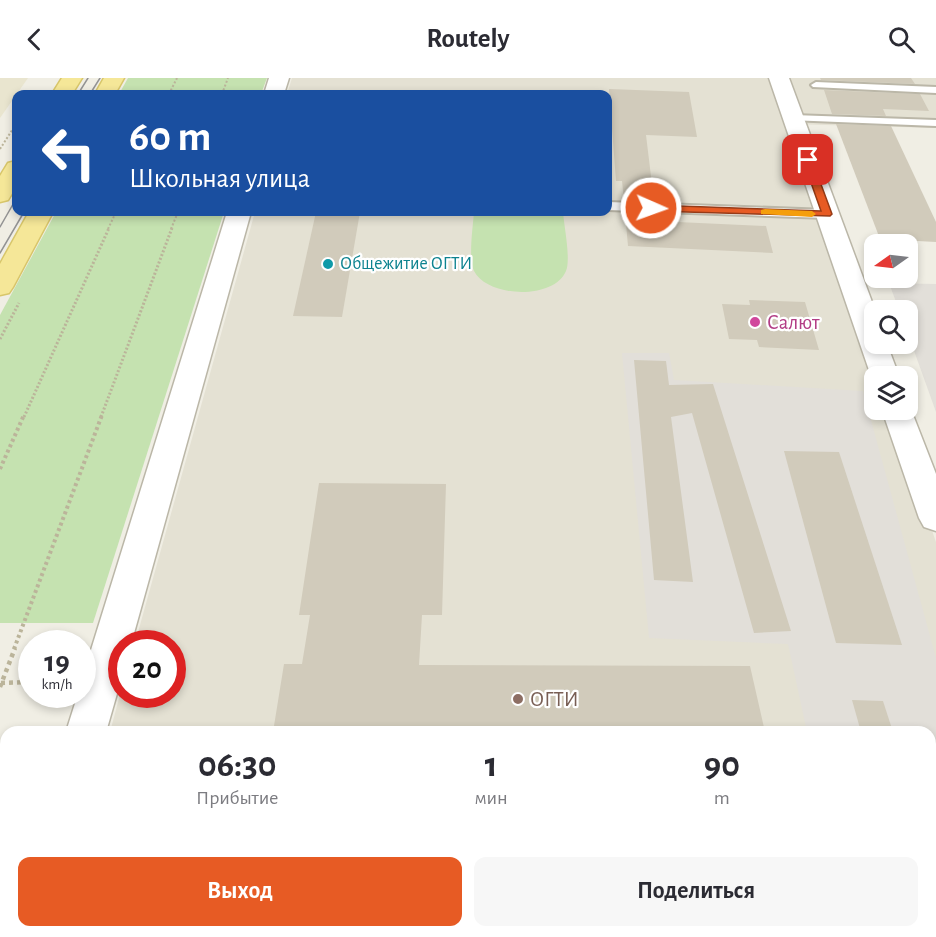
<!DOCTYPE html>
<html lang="ru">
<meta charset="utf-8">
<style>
:root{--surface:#fff;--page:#f7f7f7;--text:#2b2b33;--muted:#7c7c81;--accent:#e75b24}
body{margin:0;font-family:"Alegreya Sans",sans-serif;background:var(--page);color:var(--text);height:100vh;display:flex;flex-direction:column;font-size:22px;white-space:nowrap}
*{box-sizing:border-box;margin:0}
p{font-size:20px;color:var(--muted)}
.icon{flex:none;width:33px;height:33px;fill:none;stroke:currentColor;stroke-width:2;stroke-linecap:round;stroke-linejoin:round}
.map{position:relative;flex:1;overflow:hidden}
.panel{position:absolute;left:0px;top:648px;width:936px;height:212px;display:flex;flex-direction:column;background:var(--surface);border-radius:18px 18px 0 0;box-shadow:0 3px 9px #0003}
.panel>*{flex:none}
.guide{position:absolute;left:12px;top:12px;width:600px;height:126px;border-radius:12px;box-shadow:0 3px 9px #0003;background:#1a4fa0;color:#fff;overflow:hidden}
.needle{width:39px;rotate:256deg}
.buttons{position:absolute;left:864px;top:156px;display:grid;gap:12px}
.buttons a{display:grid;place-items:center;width:54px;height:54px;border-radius:12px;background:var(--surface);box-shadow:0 3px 9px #0003;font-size:30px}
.speed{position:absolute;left:18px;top:552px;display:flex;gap:12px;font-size:30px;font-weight:700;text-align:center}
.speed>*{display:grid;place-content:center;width:78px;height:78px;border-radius:50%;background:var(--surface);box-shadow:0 3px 9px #0003;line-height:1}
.speed small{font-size:15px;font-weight:400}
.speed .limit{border:9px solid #d22;background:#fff;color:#111}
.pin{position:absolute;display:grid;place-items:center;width:51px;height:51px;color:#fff;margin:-26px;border-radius:12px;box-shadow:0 3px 9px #0006}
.me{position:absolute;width:66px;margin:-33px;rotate:92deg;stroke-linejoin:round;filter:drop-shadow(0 0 4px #0008)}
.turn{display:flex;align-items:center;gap:21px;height:126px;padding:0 18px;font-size:27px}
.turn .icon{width:78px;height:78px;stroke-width:2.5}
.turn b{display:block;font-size:42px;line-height:51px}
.eta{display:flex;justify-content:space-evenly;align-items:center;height:102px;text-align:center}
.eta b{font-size:36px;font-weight:700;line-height:42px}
.action{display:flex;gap:12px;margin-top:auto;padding:12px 18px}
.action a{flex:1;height:69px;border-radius:12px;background:var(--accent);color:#fff;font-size:24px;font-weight:700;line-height:69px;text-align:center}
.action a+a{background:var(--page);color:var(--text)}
header{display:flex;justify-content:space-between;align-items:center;height:78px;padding:0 18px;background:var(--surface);font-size:27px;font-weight:700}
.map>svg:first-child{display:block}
.residential{fill:#e4e1d3}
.industrial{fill:#e2dfd9}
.education{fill:#e9e5cf}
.green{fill:#c5e2b0}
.building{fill:#d1cbbb}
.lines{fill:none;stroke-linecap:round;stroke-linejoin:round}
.service-casing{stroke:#bbb7a8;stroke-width:4}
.minor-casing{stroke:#bbb7a8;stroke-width:3}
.primary-casing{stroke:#d8c66a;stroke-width:3}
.path-far3{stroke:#bbb49a;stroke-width:2;stroke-dasharray:2 2;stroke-linecap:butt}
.path-far2{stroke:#bbb49a;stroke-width:3;stroke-dasharray:2 2;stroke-linecap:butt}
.path-far1{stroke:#bbb49a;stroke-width:4;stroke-dasharray:3 3;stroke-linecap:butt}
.path{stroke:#bbb49a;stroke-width:4.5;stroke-dasharray:4 4;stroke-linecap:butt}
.service{fill:#fff;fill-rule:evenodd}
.minor{fill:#fff;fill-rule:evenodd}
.primary{fill:#f5e798;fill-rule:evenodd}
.tram{stroke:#939393;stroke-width:1.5}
.route{fill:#e75b24;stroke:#963b17;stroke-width:1.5}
.slow{fill:#f59e0b}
.culture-dot{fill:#0f9aa8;stroke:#fff;stroke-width:2}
.hotel-dot{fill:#d1479c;stroke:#fff;stroke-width:2}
.education-dot{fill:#8d6e63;stroke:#fff;stroke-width:2}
.labels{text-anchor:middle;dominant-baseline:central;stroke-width:4.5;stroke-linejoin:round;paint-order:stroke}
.far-culture-label{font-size:18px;fill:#0d838f;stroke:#fff;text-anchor:start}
.hotel-label{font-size:21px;fill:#b23c85;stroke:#fff;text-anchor:start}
.education-label{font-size:21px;fill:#785e54;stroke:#fff;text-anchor:start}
</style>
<header><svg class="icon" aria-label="back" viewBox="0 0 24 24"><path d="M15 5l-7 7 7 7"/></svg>Routely<svg class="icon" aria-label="search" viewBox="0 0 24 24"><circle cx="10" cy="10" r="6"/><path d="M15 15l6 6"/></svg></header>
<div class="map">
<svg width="936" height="859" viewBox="0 0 936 859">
<rect width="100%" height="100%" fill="#f0eee4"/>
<path class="residential" d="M292,0H936V50L789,46L878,298H874V332H890L936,464V859H53L54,854H930V654H110L121,613L122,616H172V566L135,565L255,134H608V16H287Z"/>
<g class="industrial">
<path d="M889,205L936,206V334L908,256V232H899Z"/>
<path d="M622,275H669L674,302L863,313L936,580V859H850L849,854H930V654H807L788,566L649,560Z"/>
</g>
<path class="education" d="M0,0H28L0,40Z"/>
<g class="green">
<path d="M128,0H267L261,16H119Z"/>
<path d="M56,134H224L93,545H0V237Z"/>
<path d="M474,134H563C564,148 571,181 566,193C554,222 488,220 474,193C468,181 473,148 474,134Z"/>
</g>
<g class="building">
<path d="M820,0H911L915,6L821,2Z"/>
<path d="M609,11L689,14L697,59L646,57L654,123L624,122L622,103H616Z"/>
<path d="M824,12L920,16L929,33L883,31L886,38L832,36Z"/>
<path d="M836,46L891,48L936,144V164L880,161Z"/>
<path d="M316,134H360L342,239L293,238Z"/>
<path d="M625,135L655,136L656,143L766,148L773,175L628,168Z"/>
<path d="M749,222L805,224L819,272L759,269L757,262L729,261L722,226L750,227Z"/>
<path d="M634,282L666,283L669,307L713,306L791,553L754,555L692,335L671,339L693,504L654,502Z"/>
<path d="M784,373L839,374L902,567L836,565Z"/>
<path d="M319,405L446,406L442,537H422L419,587L750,588L765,654H273L284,586H302L310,537H299Z"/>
<path d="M852,622L883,623L893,654H861Z"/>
</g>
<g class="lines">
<defs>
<g id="service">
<path d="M816,4L936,9V15L813,9L811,7Z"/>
<path d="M793,37L936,42V48L789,42L788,40Z"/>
<path d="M608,124L827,132L833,136L827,140L608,132Z"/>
</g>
<g id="minor">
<path d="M269,0H289L284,16H264Z"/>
<path d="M769,0H789L875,232L874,266H887L899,298H874V305L871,298Z"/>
<path d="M227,134H251L131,566H122V598L106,654H66L78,616H82V601Z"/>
<path d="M908,324L936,396V453L924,449L919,440L882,332H908Z"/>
<path d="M6,849V854H50L48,859H2Z"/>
</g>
<g id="primary">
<path d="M62,0H82L72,16H52Z"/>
<path d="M104,0H124L115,16H95Z"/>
<path d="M16,83V109L8,122L0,124V98L8,85Z"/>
<path d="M29,134H53L13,209L9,215L0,217V186Z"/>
</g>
</defs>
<use href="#service" class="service-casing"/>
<use href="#minor" class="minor-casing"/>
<use href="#primary" class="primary-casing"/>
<g class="path-far3">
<path d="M169,16L177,0"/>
<path d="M222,16L228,0"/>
<path d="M0,71L16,46"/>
<path d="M108,151L116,134"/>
<path d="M171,151L178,134"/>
</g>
<g class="path-far2">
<path d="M0,261L19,225"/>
<path d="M24,339L109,150"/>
<path d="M101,339L172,150"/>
</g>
<g class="path-far1">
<path d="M0,391L24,337"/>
<path d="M14,571L102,337"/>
</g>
<g class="path">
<path d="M1,605L32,604"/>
<path d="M0,609L15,570"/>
<path d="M0,690H6"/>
</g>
<use href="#service" class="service"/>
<use href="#minor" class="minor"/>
<use href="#primary" class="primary"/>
<g class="tram">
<path d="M78,16L88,0"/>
<path d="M90,16L100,0"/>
<path d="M0,149L16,121"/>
<path d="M0,175L24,134"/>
</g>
</g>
<path class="route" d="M808,79L812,82L832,136L830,138L651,133L647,130L651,127L821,133L803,82Z"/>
<path class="slow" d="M765,131L812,133L816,136L812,139L761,136V132Z"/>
<circle class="culture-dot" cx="328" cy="186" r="6"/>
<circle class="hotel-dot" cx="755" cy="244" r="6"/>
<circle class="education-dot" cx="518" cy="621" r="6"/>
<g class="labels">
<g class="far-culture-label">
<text x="340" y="186">Общежитие ОГТИ</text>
</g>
<g class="hotel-label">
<text x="767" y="244">Салют</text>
</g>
<g class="education-label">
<text x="530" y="621">ОГТИ</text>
</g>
</g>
</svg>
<div class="buttons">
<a><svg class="needle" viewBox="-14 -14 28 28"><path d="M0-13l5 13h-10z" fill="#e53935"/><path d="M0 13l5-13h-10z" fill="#7c7c81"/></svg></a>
<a><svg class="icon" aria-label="search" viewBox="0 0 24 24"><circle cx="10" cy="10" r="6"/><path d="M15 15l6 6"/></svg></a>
<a><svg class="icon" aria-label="layers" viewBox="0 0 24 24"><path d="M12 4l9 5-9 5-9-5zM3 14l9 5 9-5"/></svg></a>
</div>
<div class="speed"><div>19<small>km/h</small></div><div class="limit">20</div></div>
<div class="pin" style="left:808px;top:82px;background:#d93025"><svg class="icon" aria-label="arrive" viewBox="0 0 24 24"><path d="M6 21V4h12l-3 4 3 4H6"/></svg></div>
<svg class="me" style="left:651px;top:130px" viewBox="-20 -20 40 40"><circle r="17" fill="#e75b24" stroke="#fff" stroke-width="3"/><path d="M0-11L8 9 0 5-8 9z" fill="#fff"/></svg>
<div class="guide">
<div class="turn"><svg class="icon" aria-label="left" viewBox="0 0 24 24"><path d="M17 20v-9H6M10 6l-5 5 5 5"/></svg><div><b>60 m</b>Школьная улица</div></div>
</div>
<section class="panel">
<div class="eta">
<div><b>06:30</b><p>Прибытие</p></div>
<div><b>1</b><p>мин</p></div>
<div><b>90</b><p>m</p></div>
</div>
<div class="action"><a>Выход</a><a>Поделиться</a></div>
</section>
</div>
